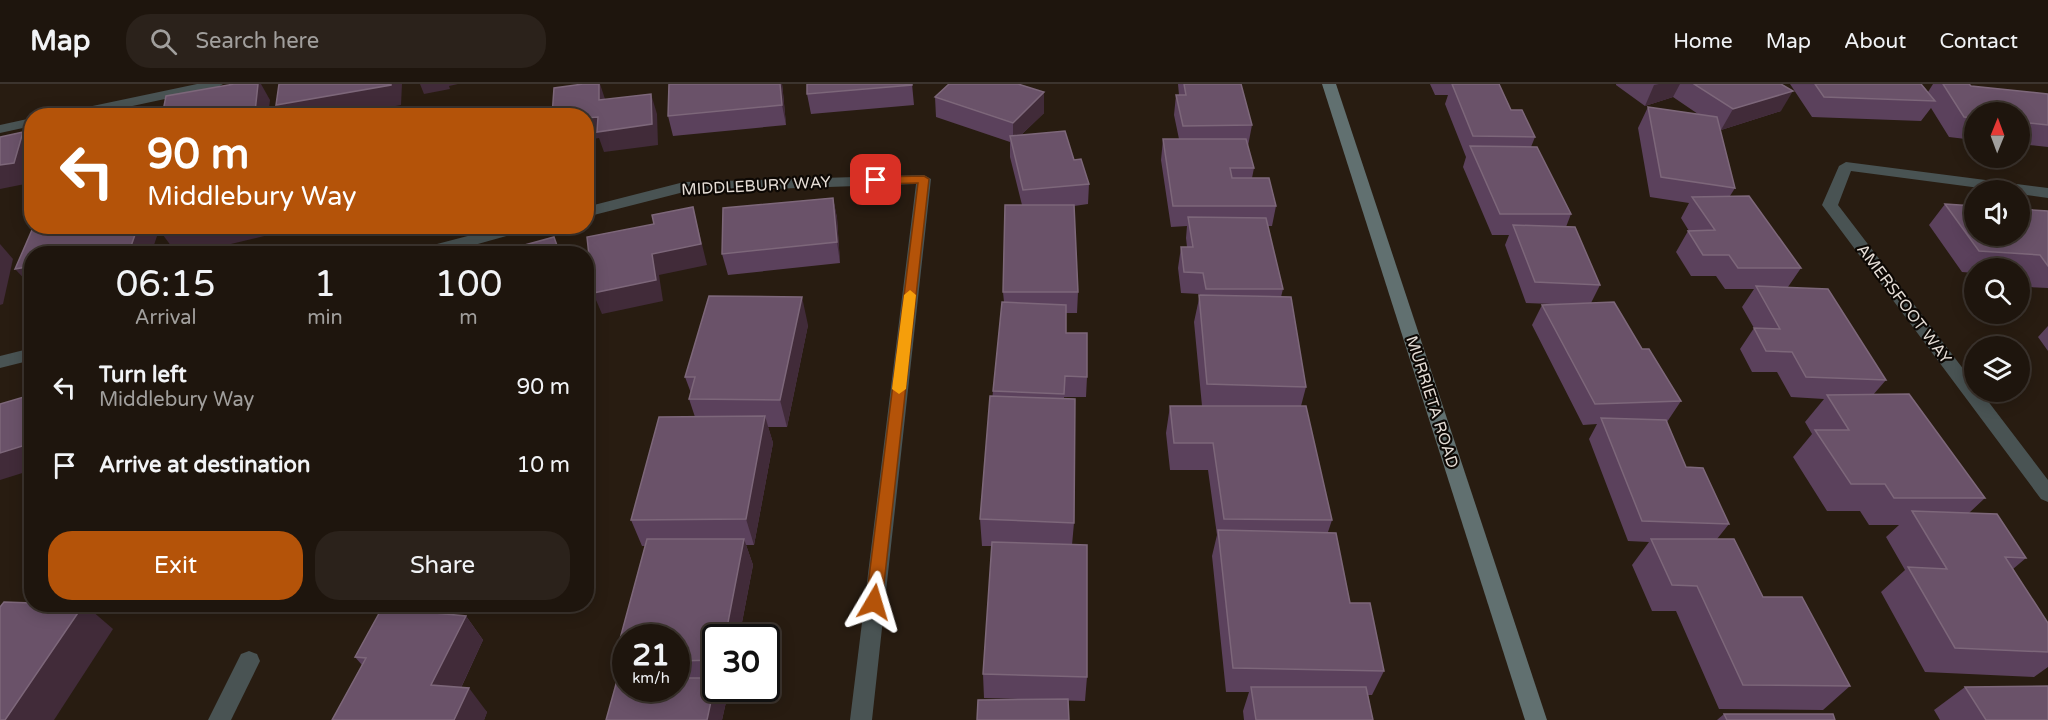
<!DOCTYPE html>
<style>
:root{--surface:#1e150d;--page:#2b221b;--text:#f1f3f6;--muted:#a19f9d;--line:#3c342e;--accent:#b45309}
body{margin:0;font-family:"Varela Round",sans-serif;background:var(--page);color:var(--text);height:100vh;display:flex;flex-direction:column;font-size:22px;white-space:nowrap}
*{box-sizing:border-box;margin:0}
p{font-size:20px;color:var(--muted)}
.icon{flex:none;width:33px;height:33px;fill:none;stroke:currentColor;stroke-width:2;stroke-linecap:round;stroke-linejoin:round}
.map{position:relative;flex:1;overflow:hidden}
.drawer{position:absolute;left:24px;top:162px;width:570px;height:366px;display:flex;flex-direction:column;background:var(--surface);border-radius:24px;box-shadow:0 3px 15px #0003,0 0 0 2px var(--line)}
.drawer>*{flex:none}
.hud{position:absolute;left:24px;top:24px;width:570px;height:126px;border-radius:24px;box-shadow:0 3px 15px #0003,0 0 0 2px var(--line);background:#b45309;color:#fff;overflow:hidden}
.needle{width:39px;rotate:1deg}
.buttons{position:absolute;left:1964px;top:18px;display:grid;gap:12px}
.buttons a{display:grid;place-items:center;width:66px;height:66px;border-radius:50%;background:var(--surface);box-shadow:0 3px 15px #0003,0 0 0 2px var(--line);font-size:30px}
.speed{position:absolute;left:612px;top:540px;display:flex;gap:12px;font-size:30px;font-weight:700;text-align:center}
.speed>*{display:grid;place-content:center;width:78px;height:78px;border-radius:50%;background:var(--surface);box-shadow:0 3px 15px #0003,0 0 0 2px var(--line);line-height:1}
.speed small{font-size:15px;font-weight:400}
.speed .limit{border:3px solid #111;border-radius:9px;background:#fff;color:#111}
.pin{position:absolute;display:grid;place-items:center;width:51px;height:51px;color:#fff;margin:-26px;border-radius:12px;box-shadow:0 3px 9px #0006}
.me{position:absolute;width:66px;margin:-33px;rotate:7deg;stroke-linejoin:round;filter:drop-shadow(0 0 4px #0008)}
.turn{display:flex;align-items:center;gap:21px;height:126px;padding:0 24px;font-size:27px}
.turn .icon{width:78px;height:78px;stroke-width:2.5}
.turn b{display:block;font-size:42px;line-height:51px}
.eta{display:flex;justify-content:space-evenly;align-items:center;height:102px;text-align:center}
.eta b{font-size:36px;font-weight:600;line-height:42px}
.action{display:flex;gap:12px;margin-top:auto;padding:12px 24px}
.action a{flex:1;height:69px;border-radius:24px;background:var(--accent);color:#fff;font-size:24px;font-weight:600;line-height:69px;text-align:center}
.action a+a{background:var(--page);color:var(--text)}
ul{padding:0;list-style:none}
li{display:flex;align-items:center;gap:18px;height:78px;padding:0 24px}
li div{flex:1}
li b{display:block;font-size:22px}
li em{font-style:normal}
header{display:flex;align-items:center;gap:36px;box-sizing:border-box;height:84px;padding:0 30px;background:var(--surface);border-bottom:2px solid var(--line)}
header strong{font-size:28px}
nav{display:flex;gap:33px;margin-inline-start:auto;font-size:21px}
.search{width:420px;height:54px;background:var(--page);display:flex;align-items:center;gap:15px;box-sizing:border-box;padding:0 21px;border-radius:24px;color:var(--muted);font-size:22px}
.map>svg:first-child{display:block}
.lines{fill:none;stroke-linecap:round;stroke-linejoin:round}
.street{fill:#495353;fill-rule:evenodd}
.secondary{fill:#617070;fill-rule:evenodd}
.wall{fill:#5b415c;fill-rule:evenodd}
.shaded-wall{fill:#412b39}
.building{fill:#6a5269;stroke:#7d677a;stroke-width:1.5}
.route{fill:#b45309;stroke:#753606;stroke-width:1.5}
.slow{fill:#f59e0b}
.labels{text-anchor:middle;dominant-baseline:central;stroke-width:4.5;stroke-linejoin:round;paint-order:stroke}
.street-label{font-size:16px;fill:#e5ddd6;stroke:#0d0804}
</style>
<header>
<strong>Map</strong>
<div class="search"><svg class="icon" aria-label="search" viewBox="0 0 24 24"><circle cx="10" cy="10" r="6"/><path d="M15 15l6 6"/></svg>Search here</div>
<nav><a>Home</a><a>Map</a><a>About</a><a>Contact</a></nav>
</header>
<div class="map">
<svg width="2048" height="636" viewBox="0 0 2048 636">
<rect width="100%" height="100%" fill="#281c11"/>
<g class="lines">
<g class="street">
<path d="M197,0H223L216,4L86,32H57L64,28Z"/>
<path d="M32,34V42L0,49V41Z"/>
<path d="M1846,78L2048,104V114L2019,110V106H1995L1851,87L1838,121L1974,299V308H1981L2048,396V418L2041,415L1822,121L1839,82Z"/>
<path d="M924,91L931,95L872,636H850L916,100L684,108L586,133V123L684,98Z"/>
<path d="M506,142H534L532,145L442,170H412L414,166Z"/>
<path d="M32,264V276L0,284V272Z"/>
<path d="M249,567L257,570L260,577L231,636H208L241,570Z"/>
</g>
<path class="secondary" d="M1322,0H1336L1547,636H1525Z"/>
</g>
<g class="wall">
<path d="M669,0H782L783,9L786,41L673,52L668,32Z"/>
<path d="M912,0L914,21L811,30L807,10Z"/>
<path d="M1178,0H1241L1252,41L1248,62L1254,84L1252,94L1276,122L1272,142H1268L1283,205L1281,213L1306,303L1301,322L1332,436L1328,448L1350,519L1384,587L1372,611H1368L1373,636H1244L1243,627L1249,608H1226L1212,472L1217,451L1208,386H1170L1166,349L1170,322H1202L1194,238L1200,210L1181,209L1178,184L1181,163H1187L1186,154L1187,142L1171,143L1161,76L1163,55H1179L1174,31L1176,11H1179Z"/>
<path d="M1430,0H1499L1511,26L1535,53L1531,63L1571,130L1566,143L1600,201L1591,219L1642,265L1681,317L1667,338H1666L1686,383L1729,440L1717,455L1763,513L1850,602L1823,626L1719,625L1676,527H1652L1632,481L1649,458L1628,457L1589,355L1597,340L1583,341L1532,241L1542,221L1551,220L1526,219L1505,161L1509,151H1492L1463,83L1466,73L1445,20L1448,11H1435Z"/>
<path d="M1616,0H1781V27L1721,46L1720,45L1735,104L1730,112L1801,184L1788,203L1886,296L1873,311L1985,414L1969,429L2026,474L2013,485L2048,539V583L2034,593L1925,588L1881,508L1905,486L1886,453L1899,441H1869L1860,427H1827L1793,373L1812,350L1805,338L1824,315L1791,313L1777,288H1752L1740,265L1754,244L1742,223L1754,205H1725L1716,192H1691L1676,168L1688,147H1689L1681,134L1689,119L1650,113L1638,44L1648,23L1698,30L1673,13L1645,22L1616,1Z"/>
<path d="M1790,0H1921L1928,8L1933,0H1969L1971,2L2048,10V63L2019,60V28H1974V56L1949,53L1931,24L1921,37L1812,33Z"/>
<path d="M1044,8V29L1021,51L1074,76L1089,100L1088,120L1074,122L1078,208L1077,229H1066V249L1087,293L1086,313H1064V314L1074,439L1072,461L1087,593L1085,617L984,614L983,590L992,462H982L980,435L993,307L1004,218L1003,208L1022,121L1010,73V58L936,33L935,13Z"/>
<path d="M833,114L837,134L840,179L728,191L722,170Z"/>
<path d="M1945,120L2048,127V204L2029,203L2021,192L2019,191V184H1974V189L1962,188L1929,141Z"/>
<path d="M808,241L787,343H768L773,359L754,461H746L753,481L739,554H716V604H720L726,618L722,636H606L623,593L614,577L645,462H642L631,436L695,333L689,315L691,309L685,293ZM626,554H676V604H626Z"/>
<path d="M2048,242V267L2038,253Z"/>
<path d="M416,520H433L421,528L466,532L483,556L461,604L487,628L484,636H332L362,581L355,573L421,528Z"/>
<path d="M1965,603L2048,636H1940L1934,626Z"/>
<path d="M1724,630L1835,636H1717Z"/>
</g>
<g class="shaded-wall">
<path d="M258,0H261L270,16L268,32H235Z"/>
<path d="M391,0H402L401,21L342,32H282L276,21Z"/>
<path d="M420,0H458L449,2L450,5L424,10Z"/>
<path d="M599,0H600L606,18L599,16Z"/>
<path d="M780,0H782L783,9L786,41L782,21Z"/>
<path d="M1659,0H1680L1673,13L1645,22L1654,1Z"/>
<path d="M1793,7L1781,27L1721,46L1733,25Z"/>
<path d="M1044,8V29L1013,59V39Z"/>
<path d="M651,10L657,30L658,61L604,68L599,54L586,56V34L598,33Z"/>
<path d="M151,25L156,32H149Z"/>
<path d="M23,48L32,59V95L30,99L0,105V81Z"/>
<path d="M833,114L837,134L840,179L837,158Z"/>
<path d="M693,123L707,181L659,191L663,217L602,230L593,209L652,170Z"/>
<path d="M138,142H154L158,149L151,170H105Z"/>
<path d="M201,142H293V145L189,170H177L163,151Z"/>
<path d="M0,160L13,175L3,220L0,221Z"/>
<path d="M32,182V203L15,185Z"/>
<path d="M802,213L808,241L787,343L780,316Z"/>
<path d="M765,332L773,359L754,461L746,435Z"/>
<path d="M32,359V386L0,396V369Z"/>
<path d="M744,455L753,481L739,554H725Z"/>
<path d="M84,520L113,545L54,636H5Z"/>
<path d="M416,520H433L421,528Z"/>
<path d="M466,532L483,556L451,625L431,601Z"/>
<path d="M716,594V604H720L726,618L722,636H707Z"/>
<path d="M469,604L487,628L484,636H454Z"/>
</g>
<g class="building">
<path d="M234,0H258L255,28L235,32H162L166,12Z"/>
<path d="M279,0H391V1L276,21Z"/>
<path d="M583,0H599V16L651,10L652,40L597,48L598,33L586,34V32H552L554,4Z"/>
<path d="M669,0H780L782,21L668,32Z"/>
<path d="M807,0H912V1L807,10Z"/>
<path d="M949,0H1018L1044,8L1013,39L935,13Z"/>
<path d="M1184,0H1241L1252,41L1183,42L1176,11H1186Z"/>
<path d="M1452,0H1499L1511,26H1522L1535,53L1473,52Z"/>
<path d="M1694,0H1781L1793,7L1733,25Z"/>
<path d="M1815,0H1921L1935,17L1824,13Z"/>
<path d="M1943,0H1969L1971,2L2048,10V41L2019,38V28H1974V34L1964,33Z"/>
<path d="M1648,23L1717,33L1735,104L1661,93Z"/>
<path d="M515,24L518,32H485Z"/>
<path d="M151,25L149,32H107Z"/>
<path d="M1065,47L1074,76L1081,75L1089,100L1023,106L1010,52Z"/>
<path d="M23,48L14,79L0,81V53Z"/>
<path d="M1163,55H1246L1254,84H1230L1232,94H1269L1276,122H1173Z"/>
<path d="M1470,62L1537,63L1571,130H1500Z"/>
<path d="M1749,112L1801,184H1738L1729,171H1703L1688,147L1715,146L1692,113Z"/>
<path d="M833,114L837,158L722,170L723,124Z"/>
<path d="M1945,120L1974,122V152H2019V125L2048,127V182L2040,171L1979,167Z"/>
<path d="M1005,121H1074L1078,208H1003Z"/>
<path d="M693,123L701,160L652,170L656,196L593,209L587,153L654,140L652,131Z"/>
<path d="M1188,133L1266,134L1283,205H1206L1203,189L1184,188L1181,163H1193Z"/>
<path d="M1513,141L1575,143L1600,201L1535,198Z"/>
<path d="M55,142H138L130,165L105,170H32V182L15,185L32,146Z"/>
<path d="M164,142H201L163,151Z"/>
<path d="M554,153L560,170H492Z"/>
<path d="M1756,202L1828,205L1886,296L1806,293L1792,268L1766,267L1754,244L1780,245Z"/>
<path d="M1199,211L1291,213L1306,303L1207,300Z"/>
<path d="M709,212L802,213L780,316L689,315L695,293H685Z"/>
<path d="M1002,218L1066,221V249H1087V293L1065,292L1064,310L993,307Z"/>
<path d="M1614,218L1642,265H1649L1681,317L1595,320L1542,221Z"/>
<path d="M32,299V359L0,369V320L24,313L26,301Z"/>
<path d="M1909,310L1985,414H1894L1885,400H1851L1815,346H1849L1827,311Z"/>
<path d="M990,312L1075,315L1074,439L980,435Z"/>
<path d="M1170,322H1306L1332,436L1224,435L1213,359H1174Z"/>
<path d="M765,332L746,435L631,436L659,333Z"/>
<path d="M1601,334L1666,336L1686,383L1703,384L1729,440L1642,437Z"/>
<path d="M1912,427L1997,430L2026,474L2005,473L2048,539V568L1955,564L1908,483L1947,485Z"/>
<path d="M1218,446L1336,449L1350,519H1370L1384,587L1233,584Z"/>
<path d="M647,455H744L725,554H716V576L676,577V554H626V577H614Z"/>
<path d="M1651,455H1734L1763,513H1802L1850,602L1743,601L1697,502L1672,501Z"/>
<path d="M992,458L1087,461V593L983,590Z"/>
<path d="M4,518L32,519V520H84L5,636H0V523Z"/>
<path d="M382,524L466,532L431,601L469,604L454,636H332L366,574L355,573Z"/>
<path d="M618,593H626V604H676V594H716L707,636H606Z"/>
<path d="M2048,602V636H1986L1965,603Z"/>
<path d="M1251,603H1366L1373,636H1256Z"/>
<path d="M1068,615L1069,636H977L978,616Z"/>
<path d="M1724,630H1833L1835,636H1727Z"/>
</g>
<path class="route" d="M924,92L929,95L882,518L880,523L874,525L869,523L866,518L918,99L876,100L870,96L876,93Z"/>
<path class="slow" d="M910,206L916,211L906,305L899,310L892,305L904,211Z"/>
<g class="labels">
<g class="street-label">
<text transform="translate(756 102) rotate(-3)">MIDDLEBURY WAY</text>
<text transform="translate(1904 220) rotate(53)">AMERSFOOT WAY</text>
<text transform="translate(1432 318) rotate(72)">MURRIETA ROAD</text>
</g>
</g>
</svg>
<div class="buttons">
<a><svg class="needle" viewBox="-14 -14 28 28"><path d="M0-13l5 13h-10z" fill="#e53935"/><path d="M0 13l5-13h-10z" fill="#a19f9d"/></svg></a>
<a><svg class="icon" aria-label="sound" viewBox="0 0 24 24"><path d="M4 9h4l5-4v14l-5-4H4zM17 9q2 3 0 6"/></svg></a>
<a><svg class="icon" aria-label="search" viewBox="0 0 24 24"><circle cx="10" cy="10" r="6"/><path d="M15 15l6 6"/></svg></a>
<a><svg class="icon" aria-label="layers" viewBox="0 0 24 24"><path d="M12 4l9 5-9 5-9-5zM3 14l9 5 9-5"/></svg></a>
</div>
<div class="speed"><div>21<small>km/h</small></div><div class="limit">30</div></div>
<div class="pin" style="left:876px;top:96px;background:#d93025"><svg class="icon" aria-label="arrive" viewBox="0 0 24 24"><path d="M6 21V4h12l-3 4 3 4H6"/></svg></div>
<svg class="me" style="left:874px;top:518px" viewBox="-20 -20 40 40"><path d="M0-17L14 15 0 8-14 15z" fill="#b45309" stroke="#fff" stroke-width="4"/></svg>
<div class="hud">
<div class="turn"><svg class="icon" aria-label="left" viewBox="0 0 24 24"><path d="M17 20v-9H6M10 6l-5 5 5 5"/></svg><div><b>90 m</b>Middlebury Way</div></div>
</div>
<section class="drawer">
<div class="eta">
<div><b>06:15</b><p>Arrival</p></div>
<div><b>1</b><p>min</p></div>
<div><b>100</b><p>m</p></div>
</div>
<ul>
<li><svg class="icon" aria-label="left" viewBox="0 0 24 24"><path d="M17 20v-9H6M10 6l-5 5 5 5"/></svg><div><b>Turn left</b><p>Middlebury Way</p></div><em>90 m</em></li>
<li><svg class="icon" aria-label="arrive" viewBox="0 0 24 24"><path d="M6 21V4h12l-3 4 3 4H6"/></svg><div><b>Arrive at destination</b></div><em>10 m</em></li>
</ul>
<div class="action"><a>Exit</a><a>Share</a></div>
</section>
</div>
